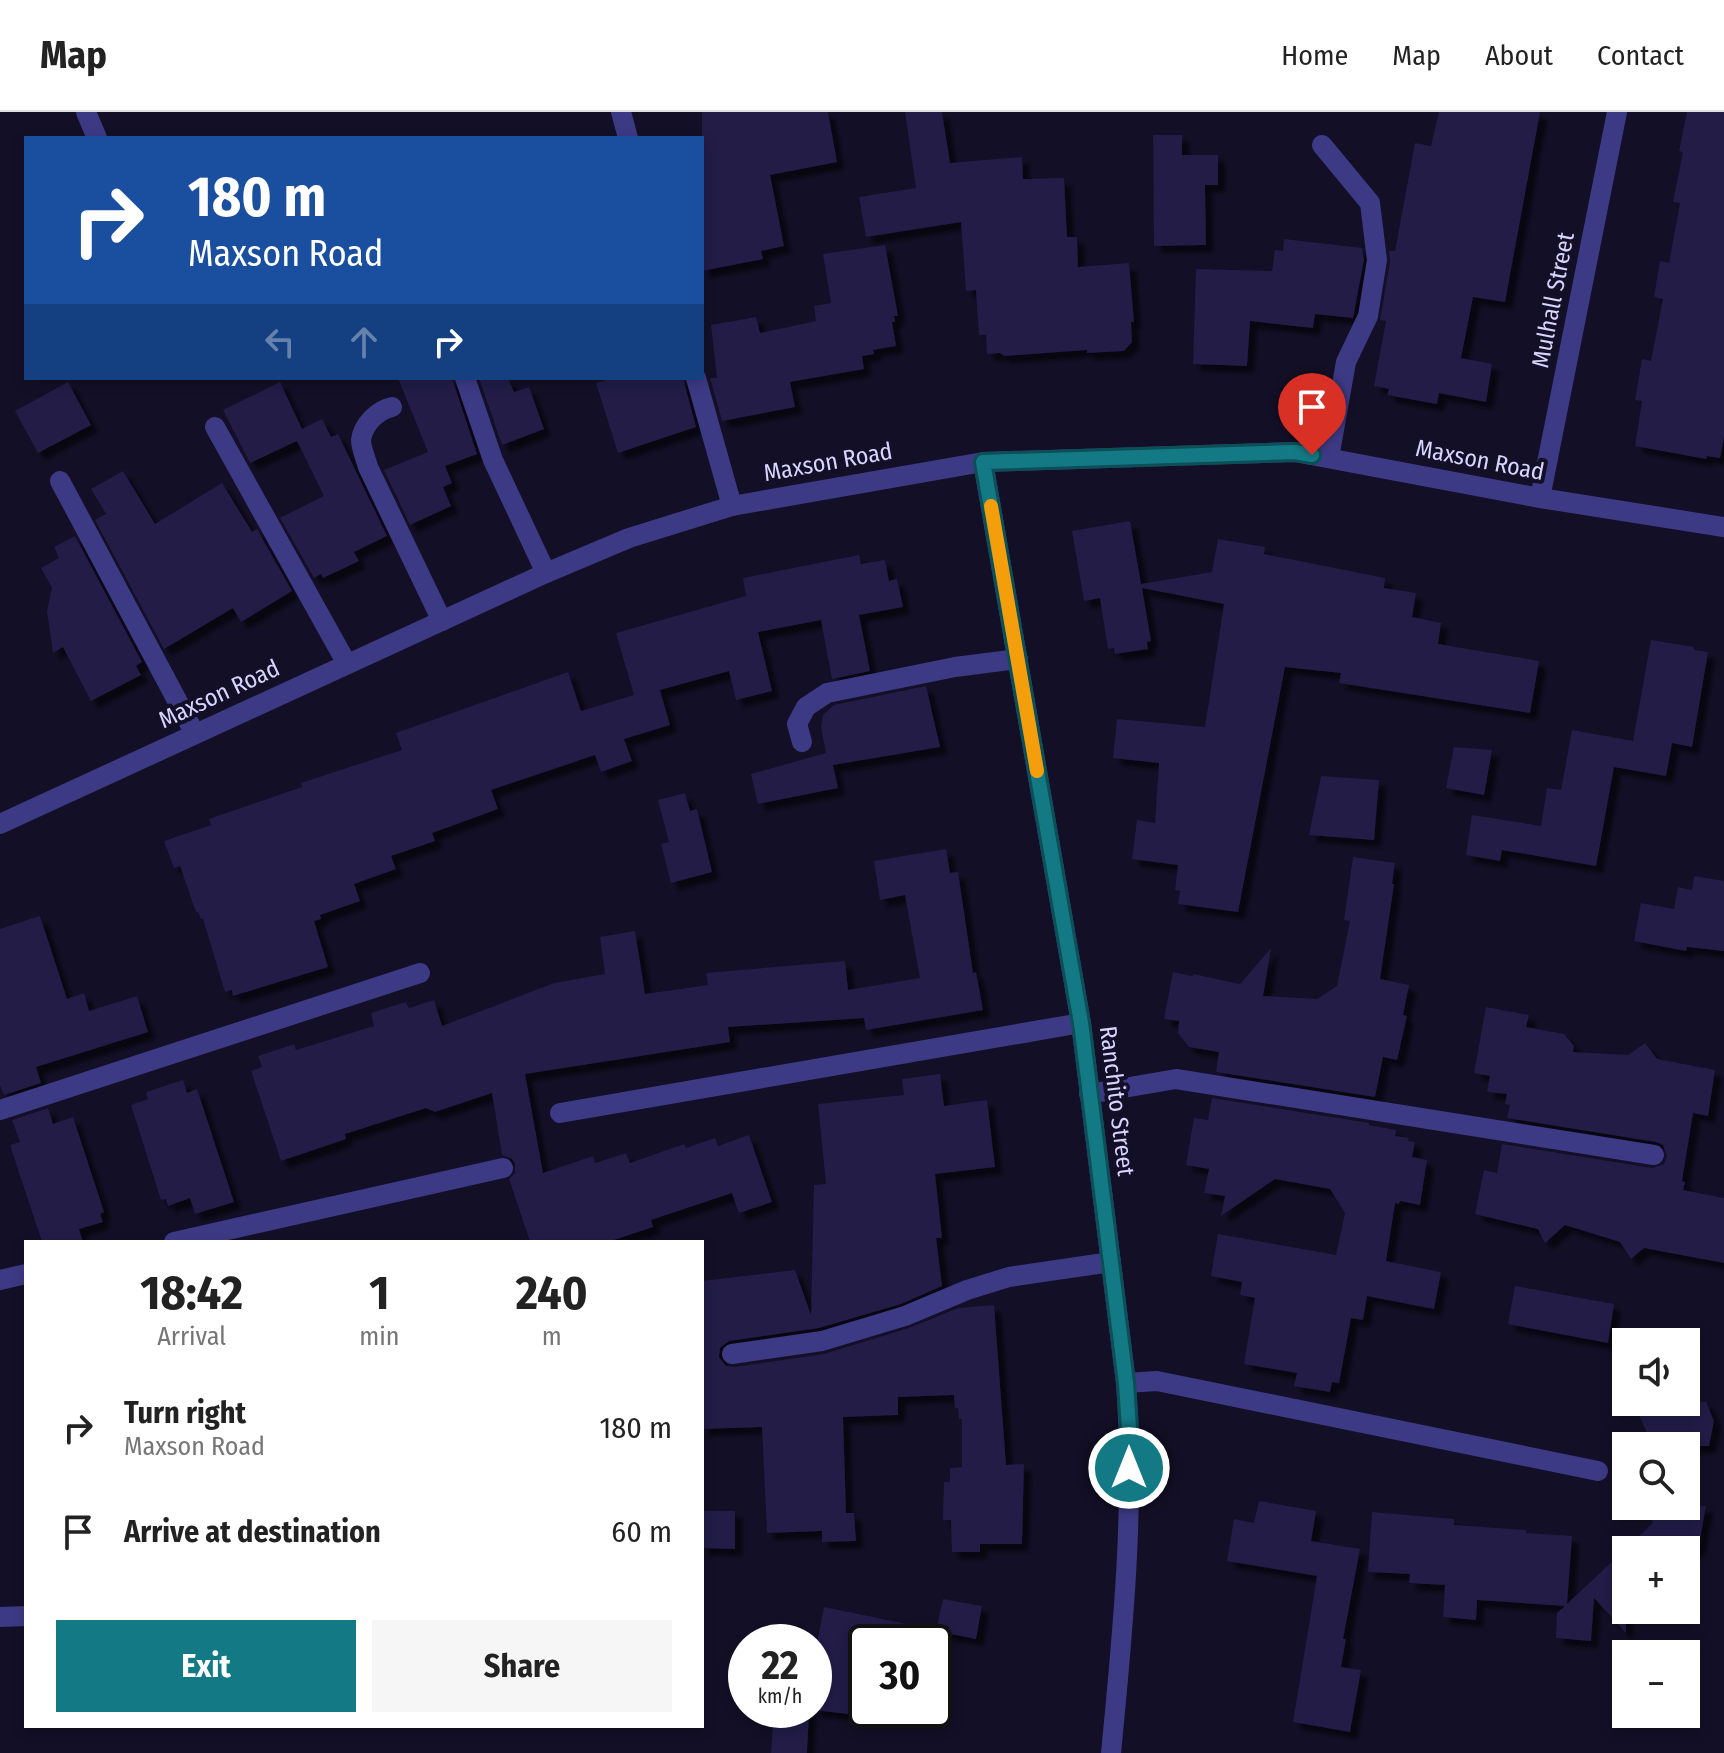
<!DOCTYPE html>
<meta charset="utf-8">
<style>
:root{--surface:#fff;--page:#f6f6f6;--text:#222;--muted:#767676;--line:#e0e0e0;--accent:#137a85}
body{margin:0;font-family:"Fira Sans Condensed",sans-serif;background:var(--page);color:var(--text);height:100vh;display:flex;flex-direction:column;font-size:30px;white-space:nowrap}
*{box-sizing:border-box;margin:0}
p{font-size:26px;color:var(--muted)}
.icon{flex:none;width:44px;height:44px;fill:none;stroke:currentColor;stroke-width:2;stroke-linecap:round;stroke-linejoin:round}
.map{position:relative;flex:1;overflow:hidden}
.panel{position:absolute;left:24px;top:1128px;width:680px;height:488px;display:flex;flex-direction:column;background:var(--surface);border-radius:0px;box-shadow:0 4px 12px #0003}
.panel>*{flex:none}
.top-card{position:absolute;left:24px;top:24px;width:680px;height:244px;border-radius:0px;box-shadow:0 4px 12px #0003;background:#1a4fa0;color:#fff;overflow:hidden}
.fabs{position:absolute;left:1612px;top:1216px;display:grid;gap:16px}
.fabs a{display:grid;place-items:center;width:88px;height:88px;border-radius:0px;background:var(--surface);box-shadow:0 4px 12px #0003;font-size:40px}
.speed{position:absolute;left:728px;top:1512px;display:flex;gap:16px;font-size:40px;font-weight:700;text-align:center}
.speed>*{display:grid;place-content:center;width:104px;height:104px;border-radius:50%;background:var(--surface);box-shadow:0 4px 12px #0003;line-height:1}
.speed small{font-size:20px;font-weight:400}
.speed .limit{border:4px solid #111;border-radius:12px;background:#fff;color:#111}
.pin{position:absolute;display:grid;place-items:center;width:68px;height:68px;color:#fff;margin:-82px -34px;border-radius:50% 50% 50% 0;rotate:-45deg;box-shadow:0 0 8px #0007}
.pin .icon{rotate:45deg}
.me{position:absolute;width:88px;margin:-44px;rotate:0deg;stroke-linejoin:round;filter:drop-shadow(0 0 6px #0008)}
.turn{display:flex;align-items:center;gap:28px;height:168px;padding:0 32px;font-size:36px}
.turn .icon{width:104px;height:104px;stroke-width:2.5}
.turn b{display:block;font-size:56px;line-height:68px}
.lanes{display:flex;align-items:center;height:76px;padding:0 32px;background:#0003;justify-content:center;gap:40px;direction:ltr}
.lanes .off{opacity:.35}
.eta{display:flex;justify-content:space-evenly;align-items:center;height:136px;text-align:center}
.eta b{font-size:48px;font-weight:700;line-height:56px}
.primary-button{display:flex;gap:16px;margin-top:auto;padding:16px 32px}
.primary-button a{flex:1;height:92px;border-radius:0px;background:var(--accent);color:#fff;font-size:32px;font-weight:700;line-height:92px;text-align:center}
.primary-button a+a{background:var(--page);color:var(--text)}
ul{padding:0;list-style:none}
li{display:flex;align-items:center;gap:24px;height:104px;padding:0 32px}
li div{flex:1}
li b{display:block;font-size:30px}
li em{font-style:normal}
header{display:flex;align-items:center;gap:48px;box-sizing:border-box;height:112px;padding:0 40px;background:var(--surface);border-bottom:2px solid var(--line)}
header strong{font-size:38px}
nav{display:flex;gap:44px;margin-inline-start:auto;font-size:28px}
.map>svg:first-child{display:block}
.building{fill:#241b47;filter:url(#shadow)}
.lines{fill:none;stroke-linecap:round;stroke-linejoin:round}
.minor{stroke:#3d3a85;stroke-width:20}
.route-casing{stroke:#0c4f56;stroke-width:20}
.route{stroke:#137a85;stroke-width:14}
.slow{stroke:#f59e0b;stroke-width:14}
.labels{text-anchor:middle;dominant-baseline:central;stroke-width:8;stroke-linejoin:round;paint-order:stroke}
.street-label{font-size:24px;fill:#d9d4ff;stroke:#130f26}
</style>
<header>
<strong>Map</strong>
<nav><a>Home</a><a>Map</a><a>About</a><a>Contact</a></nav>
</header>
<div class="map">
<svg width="1724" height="1641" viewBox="0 0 1724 1641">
<defs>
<filter id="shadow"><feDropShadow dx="7" dy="7" stdDeviation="2" flood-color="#0009"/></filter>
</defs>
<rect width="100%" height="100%" fill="#130f26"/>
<g class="building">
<path d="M702,0H828L837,50L770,63L784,134L761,139L763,147L702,159Z"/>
<path d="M905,0H942L950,51L1022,45L1023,67L1064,66L1067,125H1077L1078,155L1129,151L1134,210H1131L1132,230L1124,239L1087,241V238L1004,244L1000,241L987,242L986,223H979L976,178L966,179L961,110L866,125L859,85L916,76Z"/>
<path d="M1439,0H1540L1505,190L1473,185L1461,246L1492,252L1486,290L1439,281L1437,292L1387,283L1389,277L1374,274L1386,209L1380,208L1390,150L1389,139H1395L1415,31L1431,34Z"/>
<path d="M1687,0H1724V325L1720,346L1707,344L1706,347L1635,334L1642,289L1635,288L1642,247L1651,249L1663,187L1654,185L1660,149L1669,151L1680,91L1673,90L1683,40L1679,39Z"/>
<path d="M1153,23H1182V43H1218V73H1205L1206,133L1154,134Z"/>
<path d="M1284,127L1362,136L1364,148L1353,206L1315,202L1313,216L1250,209L1247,254L1193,252L1196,157L1272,159L1275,138L1283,139Z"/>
<path d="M885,133L898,204H894L895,210H892L896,234L873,238L874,242L862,244L864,257L790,270L795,295L722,309L710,266H717L711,213L756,205L760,221L816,209L814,194L831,191L823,142Z"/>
<path d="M398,266H452L477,342L445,354L452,371L443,375L451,394L410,413L384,358L428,340Z"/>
<path d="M479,266H508L514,280L529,275L544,317L502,333Z"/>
<path d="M615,266H683L696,315L618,341L596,271Z"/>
<path d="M68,270L91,313L38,341L15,299Z"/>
<path d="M280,270L302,317L322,307L331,325L338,322L387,424L354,440L359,449L323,466L321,462L314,466L280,406L324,384L297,329L250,351L223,298Z"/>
<path d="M123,359L155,412L222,371L252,420L257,417L292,479L241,510L233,496L164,537L95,408L106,402L91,377Z"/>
<path d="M1130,409L1141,472L1212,460L1218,427L1265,435L1264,442L1385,466L1384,476L1416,481L1412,505L1441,511L1438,532L1539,549L1530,601L1339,571L1341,561L1285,555L1238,800L1178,792L1180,779L1175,778L1178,753L1132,747L1137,708L1155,711L1159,651L1113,646L1117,607L1205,615L1224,492L1142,476L1151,529L1147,530L1148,537L1115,542L1114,536L1108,537L1100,486L1084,489L1072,419Z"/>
<path d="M75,424L142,550L136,554L141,563L91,589L63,535L53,541L47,499L52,476L41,456L59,446L54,435Z"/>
<path d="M859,443L861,452L885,448L889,469L897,467L903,495L859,503L870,559L832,567L821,508L758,520L772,579L736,588L729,559L660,578L670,613L624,627L632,649L601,660L595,643L491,678L498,697L432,721L435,729L391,744L396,757L354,772L360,789L320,803L321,807L314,809L328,855L233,884L232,878L225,880L203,807H201L198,800H196L180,754L174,756L164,729L211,713L209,707L302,675L301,671L402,638L396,621L568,560L581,599L634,583L616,521L746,484L743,466Z"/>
<path d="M1651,528L1694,535V538L1708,540L1692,635L1672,631L1666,664L1614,655L1596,754L1502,738L1500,749L1466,743L1472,703L1541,714L1547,676L1561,678L1572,618L1633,629Z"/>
<path d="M926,574L940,635L833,653L838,676L758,692L751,662L826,641L821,616L823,603L834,593Z"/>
<path d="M1454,635L1492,638L1484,683L1446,676Z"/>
<path d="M1321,664L1379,668L1374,728L1309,723Z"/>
<path d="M685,681L690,699L697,697L712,760L671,771L661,732L669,730L658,688Z"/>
<path d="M946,737L950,761L958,760L973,861L976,860L983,898L866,918L864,906L728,915L730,930L525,962L543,1061L593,1044L595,1051L626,1041L630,1051L684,1032L686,1036L715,1026L718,1034L749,1023L772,1090L739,1101L732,1081L651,1108L653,1115L608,1130H530L509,1067L515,1061V1052L512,1047L502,1043L492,981L435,1000L426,996L345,1022L346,1027L281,1049L251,959L262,955L258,944L294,932L296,938L374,914L371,901L406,890L409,896L434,888L442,914L554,871L605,862L600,825L635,819L645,882L708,873L706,861L845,849L848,878L920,866L905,783L880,788L874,749Z"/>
<path d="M1353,745L1395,751L1392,772H1394L1380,867L1409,873L1403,903L1407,904L1397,948L1383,945L1375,985L1216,960L1219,940L1189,935L1178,921L1179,909L1164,907L1173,860L1193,864V862L1240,872L1271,836L1263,884L1317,887L1337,874L1350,809L1344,808Z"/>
<path d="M1694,764L1724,769V839L1687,835L1686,839L1634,829L1641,791L1674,797L1678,775L1692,778Z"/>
<path d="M40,804L67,887L84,881L89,899L137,884L148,920L36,955L41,971L4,983L0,973V817Z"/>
<path d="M1486,895L1529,903L1526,915L1564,922L1574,934L1573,940L1628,943L1645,931L1657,947L1715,958L1708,1004L1693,1001L1682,1069L1685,1070L1683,1078L1724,1086V1151L1644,1136L1631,1147L1620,1130L1565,1113L1545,1131L1538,1117L1475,1102L1484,1058L1497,1061L1502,1032L1652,1056L1664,1052L1667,1044L1663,1033L1656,1030L1507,1006L1510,993L1505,992L1507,982L1487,980L1490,964L1474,961Z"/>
<path d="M940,962L944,994L987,988L995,1055L935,1062L942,1126H936L942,1174L901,1192L819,1216L729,1229L720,1236L719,1245L726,1254L734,1255L824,1242L909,1216L958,1196L994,1193L1006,1353L1024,1352L1022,1432H980V1440H952L951,1408H943L944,1370H950V1356L962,1355V1307H959L958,1296H955L954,1283L898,1285V1303L843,1305L846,1401H854L856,1429L822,1430V1419L767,1421L762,1315L702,1317V1169L795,1158L811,1203L814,1073L826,1072L818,992L904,983L902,967Z"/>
<path d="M183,968L187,981L197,977L234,1090L195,1102L190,1086L168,1094L166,1087L161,1088L131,993L148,987L146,980Z"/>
<path d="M1212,986L1369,1011V1013L1396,1018L1395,1024L1409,1026L1408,1029L1415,1030L1412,1045L1427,1048L1420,1093L1400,1089L1399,1092L1395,1091L1386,1149L1441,1160L1434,1197L1367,1184L1363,1208L1351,1206L1339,1271L1332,1270L1330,1280L1294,1274L1297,1261L1244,1252L1255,1186L1240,1183L1242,1170L1211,1164L1218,1122L1336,1143L1345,1101L1330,1077L1275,1067L1221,1104L1225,1084L1204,1081L1209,1057L1186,1053L1194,1006L1208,1008Z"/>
<path d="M48,996L53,1012L73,1005L104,1100L100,1102L103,1110L79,1117L83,1130H42L10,1033L20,1030L12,1008Z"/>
<path d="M1515,1174L1614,1192L1608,1231L1508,1212Z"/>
<path d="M1633,1290H1706L1714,1309L1709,1334H1653Z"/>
<path d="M1259,1389L1316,1399L1311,1429L1360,1437L1343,1527H1346L1341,1555L1361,1558L1350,1620L1293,1610L1317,1464L1227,1449L1234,1407L1254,1411Z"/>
<path d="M1655,1394H1706L1698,1438H1626V1521L1594,1486L1591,1529L1556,1526L1557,1501L1565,1494L1477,1488L1476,1508L1443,1505L1445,1473L1409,1471L1410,1462L1368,1460L1372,1400L1454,1407V1413L1526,1418V1421L1572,1424L1567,1492L1652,1412Z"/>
<path d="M702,1399H735V1437L702,1436Z"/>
<path d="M943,1487L982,1494L976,1527L936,1519Z"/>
<path d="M824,1495L926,1516L925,1530H866V1541L856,1539L848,1602L814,1598L815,1542Z"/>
<path d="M774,1598H809L807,1641H771Z"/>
</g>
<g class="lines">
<g class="minor">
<path d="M86,0L97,26"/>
<path d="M621,0L628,26"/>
<path d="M1322,33L1370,91L1377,148L1368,204L1346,250L1329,346"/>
<path d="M465,266L493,348L546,461"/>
<path d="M696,266L732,394"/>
<path d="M392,295C378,298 363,312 361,328C361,336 366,347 368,355L442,509"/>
<path d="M215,315L347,552"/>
<path d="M983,350L1081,911L1126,1271C1135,1393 1123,1519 1111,1641"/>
<path d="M60,369L195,622"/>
<path d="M1540,386L1617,0"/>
<path d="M802,630L797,612L806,595L827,581L955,555L1018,547"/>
<path d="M0,712L546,461L629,426L732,394L983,350L1295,340L1540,386L1724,415"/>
<path d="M1089,982L1176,967L1654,1043"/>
<path d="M0,998L420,861"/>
<path d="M560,1001L1081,911"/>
<path d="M174,1130L503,1056"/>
<path d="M0,1168L26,1162"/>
<path d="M732,1242L822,1229L905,1204L967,1178L1009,1165L1111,1150"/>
<path d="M1126,1271L1157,1269L1598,1359"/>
<path d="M0,1505L26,1504"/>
</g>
</g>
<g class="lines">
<defs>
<path id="route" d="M1129,1356L1130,1331L1126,1271L1081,911L983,350L1295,340L1312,343"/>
</defs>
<use href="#route" class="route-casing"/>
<use href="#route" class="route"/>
<path class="slow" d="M991,394L1037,659"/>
</g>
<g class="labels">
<g class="street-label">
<text transform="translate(1553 188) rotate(-79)">Mulhall Street</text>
<text transform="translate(1480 348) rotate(11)">Maxson Road</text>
<text transform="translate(828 350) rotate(-10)">Maxson Road</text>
<text transform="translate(219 582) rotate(-25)">Maxson Road</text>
<text transform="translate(1117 989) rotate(83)">Ranchito Street</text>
</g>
</g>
</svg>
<div class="fabs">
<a><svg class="icon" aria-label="sound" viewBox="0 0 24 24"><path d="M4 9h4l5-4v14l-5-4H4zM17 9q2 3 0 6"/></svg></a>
<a><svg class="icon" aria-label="search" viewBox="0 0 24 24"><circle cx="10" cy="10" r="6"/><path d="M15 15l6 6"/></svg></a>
<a>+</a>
<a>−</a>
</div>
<div class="speed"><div>22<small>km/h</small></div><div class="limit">30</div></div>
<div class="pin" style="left:1312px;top:343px;background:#d93025"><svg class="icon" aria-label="arrive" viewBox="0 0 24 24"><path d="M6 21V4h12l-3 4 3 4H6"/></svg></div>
<svg class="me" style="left:1129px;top:1356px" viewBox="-20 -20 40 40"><circle r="17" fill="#137a85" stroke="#fff" stroke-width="3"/><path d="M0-11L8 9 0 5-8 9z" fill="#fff"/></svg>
<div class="top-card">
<div class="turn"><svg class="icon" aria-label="right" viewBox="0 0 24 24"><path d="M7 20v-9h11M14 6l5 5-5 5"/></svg><div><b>180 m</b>Maxson Road</div></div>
<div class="lanes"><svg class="icon off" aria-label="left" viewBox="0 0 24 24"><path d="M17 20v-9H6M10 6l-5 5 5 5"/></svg><svg class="icon off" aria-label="ahead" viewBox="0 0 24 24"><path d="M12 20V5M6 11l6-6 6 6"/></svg><svg class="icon" aria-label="right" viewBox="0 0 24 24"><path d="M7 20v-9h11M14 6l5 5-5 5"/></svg></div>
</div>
<section class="panel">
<div class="eta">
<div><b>18:42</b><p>Arrival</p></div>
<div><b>1</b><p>min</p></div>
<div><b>240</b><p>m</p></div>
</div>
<ul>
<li><svg class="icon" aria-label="right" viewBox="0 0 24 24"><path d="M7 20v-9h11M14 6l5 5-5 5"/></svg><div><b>Turn right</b><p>Maxson Road</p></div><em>180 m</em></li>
<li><svg class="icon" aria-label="arrive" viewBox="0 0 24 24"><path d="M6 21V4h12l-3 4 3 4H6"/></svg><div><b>Arrive at destination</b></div><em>60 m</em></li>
</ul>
<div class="primary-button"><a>Exit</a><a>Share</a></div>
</section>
</div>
